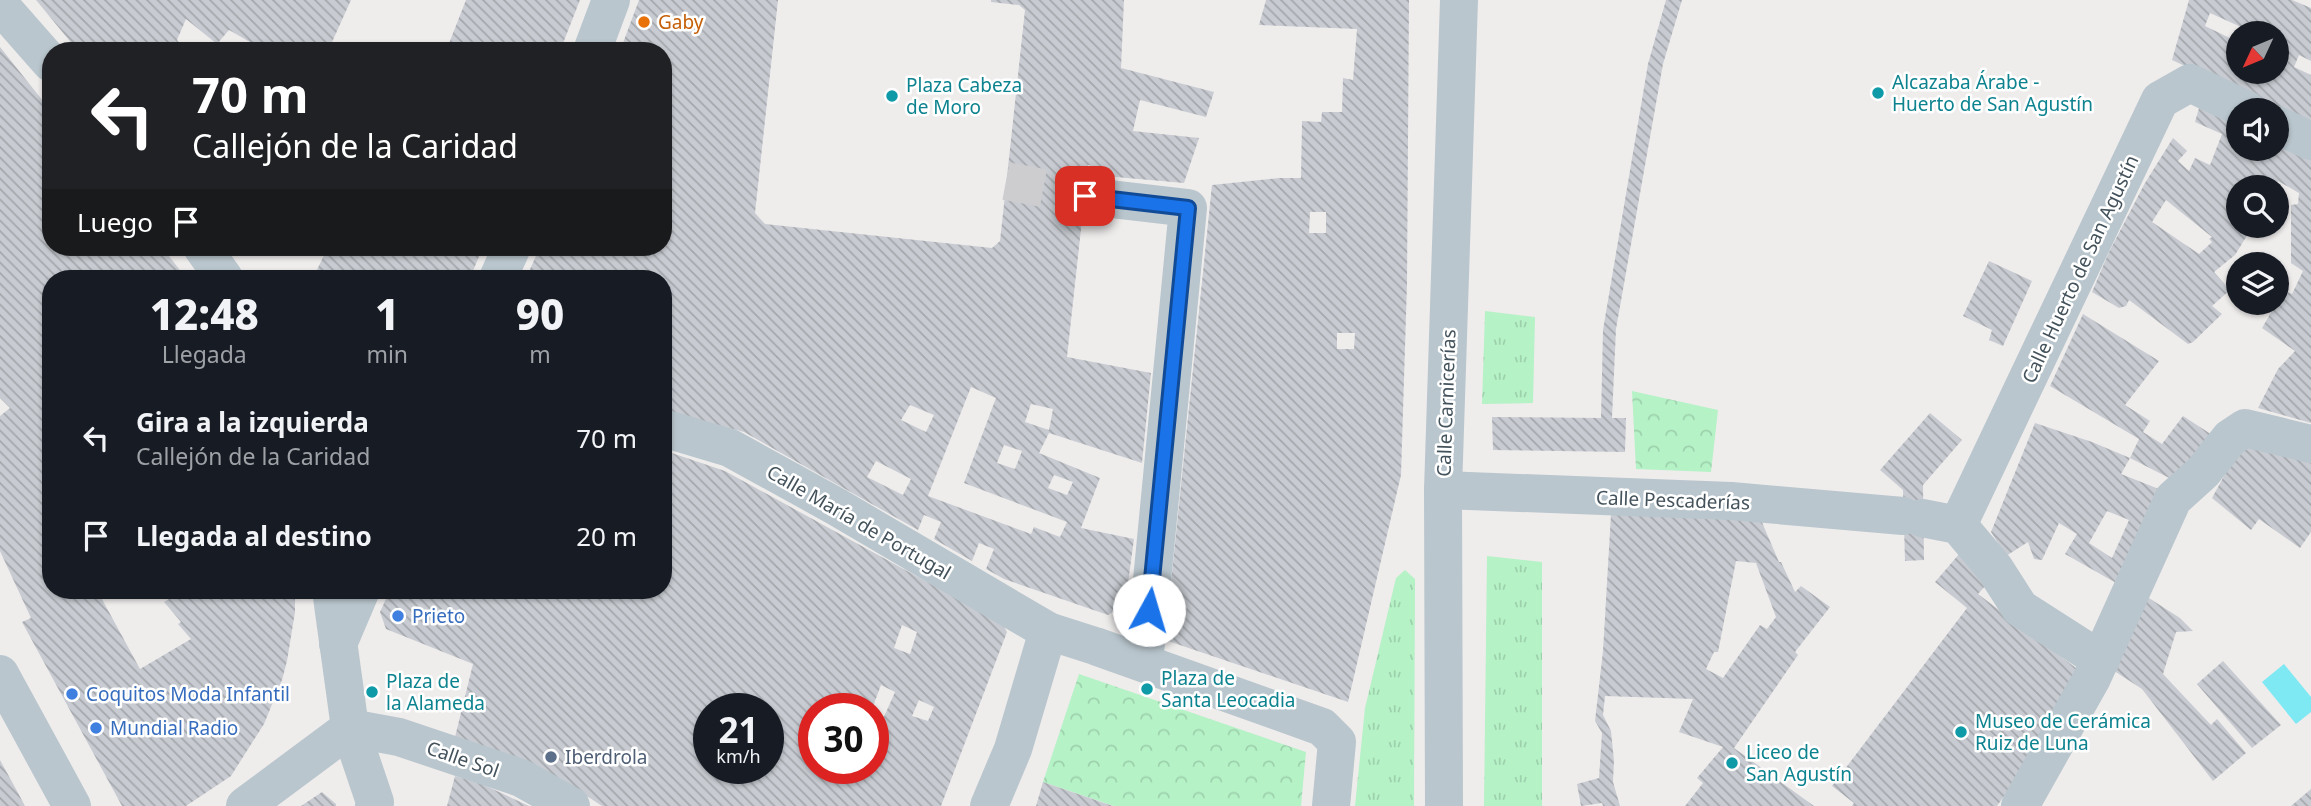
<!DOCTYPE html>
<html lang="es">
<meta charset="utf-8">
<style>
:root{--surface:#171b24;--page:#242831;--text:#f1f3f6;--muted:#9ea1a6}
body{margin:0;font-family:"Noto Sans",sans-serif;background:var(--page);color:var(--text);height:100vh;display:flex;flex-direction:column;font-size:26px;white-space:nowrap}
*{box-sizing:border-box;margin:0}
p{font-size:23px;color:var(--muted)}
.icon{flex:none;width:38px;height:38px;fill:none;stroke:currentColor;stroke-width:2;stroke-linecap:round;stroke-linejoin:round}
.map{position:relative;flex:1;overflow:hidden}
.side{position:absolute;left:42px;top:270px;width:630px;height:329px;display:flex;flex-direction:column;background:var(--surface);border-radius:28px;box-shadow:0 2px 5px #0004}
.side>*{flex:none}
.top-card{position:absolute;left:42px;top:42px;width:630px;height:214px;border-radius:28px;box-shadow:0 2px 5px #0004;background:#202124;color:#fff;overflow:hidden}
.needle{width:46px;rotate:226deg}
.fabs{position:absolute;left:2226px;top:21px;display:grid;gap:14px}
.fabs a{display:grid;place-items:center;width:63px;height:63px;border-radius:50%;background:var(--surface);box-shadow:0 2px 5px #0004;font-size:35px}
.speed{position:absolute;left:693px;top:693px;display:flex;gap:14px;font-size:35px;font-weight:700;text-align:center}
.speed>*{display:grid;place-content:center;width:91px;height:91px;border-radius:50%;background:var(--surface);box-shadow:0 2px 5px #0004;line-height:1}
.speed small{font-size:18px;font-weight:400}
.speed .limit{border:10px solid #d22;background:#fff;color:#111}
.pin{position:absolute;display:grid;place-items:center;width:60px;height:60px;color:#fff;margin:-30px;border-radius:14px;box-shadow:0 4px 10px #0006}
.me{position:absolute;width:77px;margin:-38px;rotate:6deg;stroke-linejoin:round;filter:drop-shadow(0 0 5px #0008)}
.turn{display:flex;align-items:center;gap:24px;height:147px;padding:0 35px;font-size:32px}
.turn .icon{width:91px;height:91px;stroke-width:2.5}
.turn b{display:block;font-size:49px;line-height:60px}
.then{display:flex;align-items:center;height:66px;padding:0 35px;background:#0003;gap:14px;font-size:26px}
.eta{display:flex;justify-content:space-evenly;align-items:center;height:119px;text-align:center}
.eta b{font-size:42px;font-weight:800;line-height:49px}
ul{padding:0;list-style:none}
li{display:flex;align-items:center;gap:21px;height:98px;padding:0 35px}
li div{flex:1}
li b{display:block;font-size:26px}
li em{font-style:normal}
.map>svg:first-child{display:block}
.grass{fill:url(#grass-tufts)}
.park{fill:url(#park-crowns)}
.water{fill:#7ee8f3}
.building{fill:url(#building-back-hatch);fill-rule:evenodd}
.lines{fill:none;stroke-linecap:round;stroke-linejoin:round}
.minor-tunnel{stroke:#cdcdcf;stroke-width:38;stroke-dasharray:38 19;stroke-linecap:butt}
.minor{stroke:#b9c6cd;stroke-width:38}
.route-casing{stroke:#114b97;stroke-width:18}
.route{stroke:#1a73e8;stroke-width:12}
.food-dot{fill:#e8710a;stroke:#fff;stroke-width:2.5}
.culture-dot{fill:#0f9aa8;stroke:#fff;stroke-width:2.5}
.shop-dot{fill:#3f7fe0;stroke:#fff;stroke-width:2.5}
.service-dot{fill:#5c6f8a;stroke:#fff;stroke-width:2.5}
.labels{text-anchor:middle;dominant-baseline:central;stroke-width:5;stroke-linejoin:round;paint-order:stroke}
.food-label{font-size:19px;fill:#c56008;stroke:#fff;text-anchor:start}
.culture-label{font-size:19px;fill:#0d838f;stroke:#fff;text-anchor:start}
.street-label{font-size:19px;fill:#43525b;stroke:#fff}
.shop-label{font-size:19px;fill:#366cbe;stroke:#fff;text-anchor:start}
.service-label{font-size:19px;fill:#4e5e75;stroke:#fff;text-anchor:start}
</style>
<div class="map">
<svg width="2311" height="806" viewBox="0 0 2311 806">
<defs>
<pattern id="grass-tufts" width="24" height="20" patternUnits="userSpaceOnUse" patternTransform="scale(1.75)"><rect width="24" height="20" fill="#b5f2c6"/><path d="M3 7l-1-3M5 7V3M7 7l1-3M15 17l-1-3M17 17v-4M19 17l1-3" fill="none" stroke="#9dd1ac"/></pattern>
<pattern id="park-crowns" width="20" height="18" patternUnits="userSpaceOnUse" patternTransform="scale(1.75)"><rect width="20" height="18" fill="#b5f2c6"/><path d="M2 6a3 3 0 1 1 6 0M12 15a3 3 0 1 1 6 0" fill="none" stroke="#9dd1ac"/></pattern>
<pattern id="building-back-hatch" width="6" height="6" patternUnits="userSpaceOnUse" patternTransform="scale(1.75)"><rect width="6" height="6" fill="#c8ccd2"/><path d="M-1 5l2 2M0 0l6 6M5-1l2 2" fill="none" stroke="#a4a8ad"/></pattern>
</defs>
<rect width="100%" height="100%" fill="#efecec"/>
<g class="grass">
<path d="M1485,311L1535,317L1533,403L1482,404Z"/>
<path d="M1487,556L1542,562V806H1484Z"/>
<path d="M1405,570L1415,579L1414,806H1355L1365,708L1396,578Z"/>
</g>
<g class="park">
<path d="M1632,391L1718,410L1711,472L1636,469Z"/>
<path d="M1079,674L1306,752L1301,806H1114L1043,782Z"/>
</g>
<path class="water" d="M2284,664L2311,697V712L2296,724L2262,682Z"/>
<g class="building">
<path d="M36,0H351L328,51H250L255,45L229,30L217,44L186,19L177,40L186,51H78Z"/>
<path d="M466,0H580L560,51H446Z"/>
<path d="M639,0H778L755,213L765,224L992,248L1000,241L1025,10L1019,5L991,2V0H1124L1121,68L1214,92L1206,117L1140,100L1133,131L1199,138L1184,183L1104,176L1105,169L1088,165L1067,357L1151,373L1142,463L1049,433L1039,453L1100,478L1081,528L1134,539L1125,605L1108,615L1004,579L986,569L994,549L979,543L972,561L934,539L941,522L924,515L918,530L744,432L663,411V278H526L540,247H663V51H620ZM971,387L996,398L964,483L1067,522L1060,537L1034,527L1031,534L928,496ZM1031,404L1053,409L1049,430L1025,422ZM910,405L934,415L926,432L901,420ZM1004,445L1022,451L1015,469L997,463ZM876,461L911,479L903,495L867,477ZM1054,475L1073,482L1067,495L1048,488Z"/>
<path d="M1266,0H1409L1407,284L1401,475L1348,702L1165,640L1212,185L1279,178H1301L1302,121L1321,122L1322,112H1342L1343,78L1353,80L1357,29L1259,25ZM1310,212H1326V233H1309ZM1337,333H1355L1354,349H1337Z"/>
<path d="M1666,0H1682L1663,64L1616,329L1612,418H1626L1625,452L1493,450L1492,417L1601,418L1603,330L1648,64Z"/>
<path d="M2189,0H2292L2311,8V61L2299,55L2294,67L2311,75V125L2172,60ZM2210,13L2241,27L2234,40L2205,26ZM2238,33H2277V72H2238Z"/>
<path d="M0,47L51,111V247H162L186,278H51V590H97L140,669L191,639L178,624L181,622L164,602L174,596L169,590H295V612L287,661L282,680L264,724L231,776L186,806H122L22,622L31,618L0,551V416L10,408L0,398Z"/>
<path d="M2199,108L2238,119V149H2277V137L2311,154V423L2258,408L2278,369L2295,351L2262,328L2284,290L2292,294L2303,271L2291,263V205L2298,204L2299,193L2278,181L2275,187H2238V226H2253L2235,255L2214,272L2230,290L2212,306L2222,314L2193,342L2188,344L2129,300L2126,306L2119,308L2092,292L2109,252L2145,183L2173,138L2187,151L2178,161L2189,171L2195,158L2210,165L2222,134L2195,122ZM2166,200L2212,237L2209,239L2212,242L2199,254L2152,222Z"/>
<path d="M328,247H483L470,278H313Z"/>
<path d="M1989,261L2032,281L2003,346L1989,340L1992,330L1963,316Z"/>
<path d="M2083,314L2159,361L2125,405L2150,421L2143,432L2162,444L2183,416L2217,438L2181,484L2130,458L2139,439L2050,386Z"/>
<path d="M1930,413L1962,440L1923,485L1924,560L1905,561L1903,490L1880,470Z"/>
<path d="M2035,423L2092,442L2130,458L2121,474L2169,493L2125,588L2065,554L2077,534L2059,523L2042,560L2034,559L2028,542L2006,556L1991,532ZM2107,511L2129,520L2112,558L2089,543Z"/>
<path d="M2255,443L2311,460V532L2300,548L2259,519L2251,530L2212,498L2236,454Z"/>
<path d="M663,450L725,471L1002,623L1007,632L941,806H602L561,779L455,737L473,664L386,629L380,612L390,590H591L599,593L600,590H663ZM902,625L917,632L910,654L894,648ZM881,685L895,692L883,719L873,714V768H814V709H872ZM919,700L934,707L928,721L912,716ZM709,709H768V768H709Z"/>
<path d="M1611,514L1761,520L1779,562H1781L1795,592L1801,586L1830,607L1795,652L1798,655L1734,748L1814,806H1685L1703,783L1697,778L1723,747L1679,732L1693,699L1605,696L1603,715L1611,731L1614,761L1613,782L1620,806H1603L1602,803L1581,806L1577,784L1599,778L1602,733L1595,721L1603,651ZM1736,561L1756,563L1776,617L1767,629L1760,625L1723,678L1706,669L1714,652H1718Z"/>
<path d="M1960,553L1988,583L1978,594L2088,677L1997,806H1852L1854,803L1832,786L1967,608L1935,582Z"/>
<path d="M2138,591L2180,618L2193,631L2176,632L2163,674L2211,725L2217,719L2246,753L2213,781L2142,689L2105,665Z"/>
<path d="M2223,661L2281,725L2252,748L2197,684Z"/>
<path d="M0,760L17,791L25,806H0Z"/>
<path d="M455,776L482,784L529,806H447Z"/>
<path d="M1043,782L1113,806H1036Z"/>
<path d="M2311,789V806H2291Z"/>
<path d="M322,792L336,804V806H301Z"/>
</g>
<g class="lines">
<path class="minor-tunnel" d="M1006,181L1085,196"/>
<g class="minor">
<path d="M0,5L51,63"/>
<path d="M592,51L611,0"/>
<path d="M2277,125L2311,141"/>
<path d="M1085,196L1188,208L1144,663"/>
<path d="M202,247L224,278"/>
<path d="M498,278L512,247"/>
<path d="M663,428L730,448L837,507L1048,631"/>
<path d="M1443,490L1731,501L1903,516"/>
<path d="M1922,518L1958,525L1995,569L2020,608L2101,660"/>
<path d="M1958,525L2160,100L2190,83L2247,110"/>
<path d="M331,590L350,728L375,802L374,806"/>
<path d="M338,644L361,590"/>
<path d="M0,674L72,806"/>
<path d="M350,728L399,737L521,778L571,806"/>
<path d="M245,806L350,728"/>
<path d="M989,806L1013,749L1048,631L1095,646L1322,727L1337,742L1331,806"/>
<path d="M1444,806L1443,490L1459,0"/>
<path d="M2020,806L2092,678L2173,499L2203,472L2230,438L2245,428L2311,444"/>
</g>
</g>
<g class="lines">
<defs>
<path id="route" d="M1085,196L1188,208L1149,610"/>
</defs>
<use href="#route" class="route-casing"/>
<use href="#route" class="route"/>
</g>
<circle class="food-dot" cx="644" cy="22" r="7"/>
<g class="culture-dot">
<circle cx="1878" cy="93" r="7"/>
<circle cx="892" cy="96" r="7"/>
<circle cx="1147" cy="689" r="7"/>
<circle cx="372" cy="692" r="7"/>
<circle cx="1961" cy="732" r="7"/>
<circle cx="1732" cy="763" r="7"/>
</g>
<g class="shop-dot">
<circle cx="398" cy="616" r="7"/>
<circle cx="72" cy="694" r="7"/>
<circle cx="96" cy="728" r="7"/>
</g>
<circle class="service-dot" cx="551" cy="757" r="7"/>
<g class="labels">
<g class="food-label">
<text x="658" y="22">Gaby</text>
</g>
<g class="culture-label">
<text x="1892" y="82">Alcazaba Árabe -<tspan x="1892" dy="22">Huerto de San Agustín</tspan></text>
<text x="906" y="85">Plaza Cabeza<tspan x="906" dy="22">de Moro</tspan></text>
<text x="1161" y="678">Plaza de<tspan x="1161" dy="22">Santa Leocadia</tspan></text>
<text x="386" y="681">Plaza de<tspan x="386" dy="22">la Alameda</tspan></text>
<text x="1975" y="721">Museo de Cerámica<tspan x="1975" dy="22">Ruiz de Luna</tspan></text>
<text x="1746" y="752">Liceo de<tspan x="1746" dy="22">San Agustín</tspan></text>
</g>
<g class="street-label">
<text transform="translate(2080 269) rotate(-65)">Calle Huerto de San Agustín</text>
<text transform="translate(1446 403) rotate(-88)">Calle Carnicerías</text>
<text transform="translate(1673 500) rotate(2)">Calle Pescaderías</text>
<text transform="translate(859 522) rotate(30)">Calle María de Portugal</text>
<text transform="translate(463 759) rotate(19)">Calle Sol</text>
</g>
<g class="shop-label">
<text x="412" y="616">Prieto</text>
<text x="86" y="694">Coquitos Moda Infantil</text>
<text x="110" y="728">Mundial Radio</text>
</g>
<g class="service-label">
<text x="565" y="757">Iberdrola</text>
</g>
</g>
</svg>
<div class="fabs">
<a><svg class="needle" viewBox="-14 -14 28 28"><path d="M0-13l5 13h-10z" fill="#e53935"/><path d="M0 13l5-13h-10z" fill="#9ea1a6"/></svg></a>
<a><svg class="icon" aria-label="sound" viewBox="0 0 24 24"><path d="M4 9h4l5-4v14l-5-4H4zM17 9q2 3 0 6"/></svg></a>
<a><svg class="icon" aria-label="search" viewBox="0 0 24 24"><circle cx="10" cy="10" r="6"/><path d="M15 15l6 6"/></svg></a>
<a><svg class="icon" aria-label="layers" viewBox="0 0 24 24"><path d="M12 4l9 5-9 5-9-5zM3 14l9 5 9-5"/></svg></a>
</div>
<div class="speed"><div>21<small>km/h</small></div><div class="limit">30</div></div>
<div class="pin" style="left:1085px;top:196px;background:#d93025"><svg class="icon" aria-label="arrive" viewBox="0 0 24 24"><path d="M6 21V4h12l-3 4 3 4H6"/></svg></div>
<svg class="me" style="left:1149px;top:610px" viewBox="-20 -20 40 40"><circle r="19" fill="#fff"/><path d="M0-13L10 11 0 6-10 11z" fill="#1a73e8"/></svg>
<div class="top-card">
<div class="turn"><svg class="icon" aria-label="left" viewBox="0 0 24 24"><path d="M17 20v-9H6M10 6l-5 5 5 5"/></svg><div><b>70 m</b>Callejón de la Caridad</div></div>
<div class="then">Luego<svg class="icon" aria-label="arrive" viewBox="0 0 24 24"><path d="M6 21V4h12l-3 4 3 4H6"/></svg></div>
</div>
<section class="side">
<div class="eta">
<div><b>12:48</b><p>Llegada</p></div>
<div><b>1</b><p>min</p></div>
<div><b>90</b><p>m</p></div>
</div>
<ul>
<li><svg class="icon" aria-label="left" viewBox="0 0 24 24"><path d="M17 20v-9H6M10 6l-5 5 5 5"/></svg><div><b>Gira a la izquierda</b><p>Callejón de la Caridad</p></div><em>70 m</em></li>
<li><svg class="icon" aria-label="arrive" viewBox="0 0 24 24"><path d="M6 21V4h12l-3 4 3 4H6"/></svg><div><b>Llegada al destino</b></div><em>20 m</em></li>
</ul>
</section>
</div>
